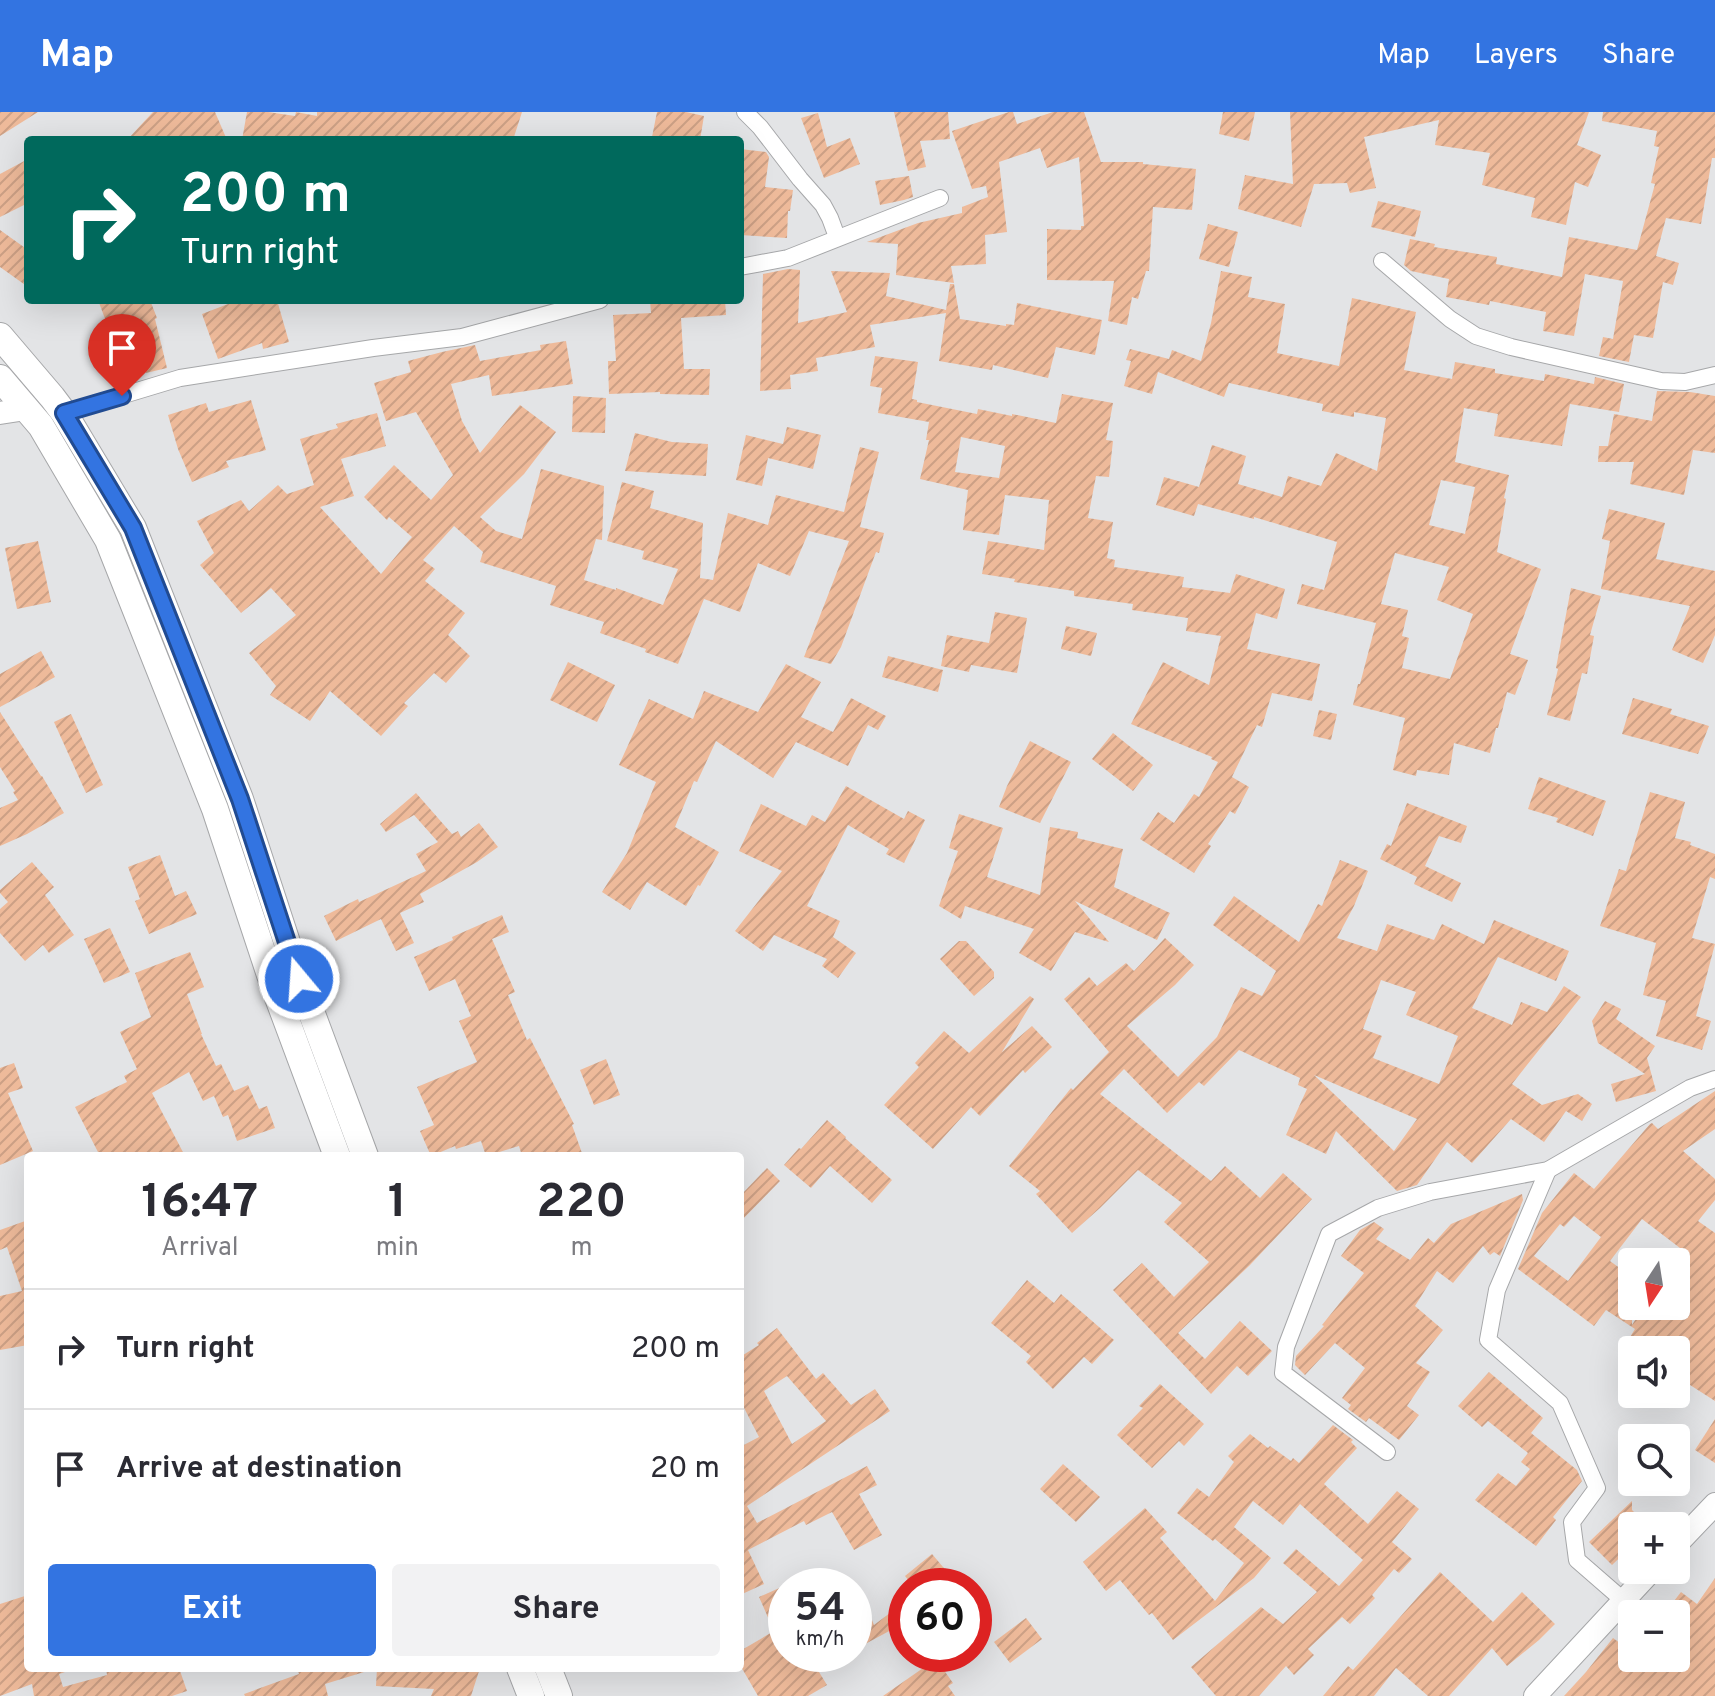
<!DOCTYPE html>
<meta charset="utf-8">
<style>
:root{--surface:#fff;--page:#f2f2f3;--text:#2b2b33;--muted:#7c7c81;--line:#e1e1e2;--accent:#3374e1}
body{margin:0;font-family:Overpass,sans-serif;background:var(--page);color:var(--text);height:100vh;display:flex;flex-direction:column;font-size:30px;white-space:nowrap}
*{box-sizing:border-box;margin:0}
p{font-size:26px;color:var(--muted)}
.icon{flex:none;width:44px;height:44px;fill:none;stroke:currentColor;stroke-width:2;stroke-linecap:round;stroke-linejoin:round}
.map{position:relative;flex:1;overflow:hidden}
.panel{position:absolute;left:24px;top:1040px;width:720px;height:520px;display:flex;flex-direction:column;background:var(--surface);border-radius:8px;box-shadow:0 8px 32px #0002}
.panel>*{flex:none}
.banner{position:absolute;left:24px;top:24px;width:720px;height:168px;border-radius:8px;box-shadow:0 8px 32px #0002;background:#00695c;color:#fff;overflow:hidden}
.needle{width:52px;rotate:192deg}
.fabs{position:absolute;left:1618px;top:1136px;display:grid;gap:16px}
.fabs a{display:grid;place-items:center;width:72px;height:72px;border-radius:8px;background:var(--surface);box-shadow:0 8px 32px #0002;font-size:40px}
.speed{position:absolute;left:768px;top:1456px;display:flex;gap:16px;font-size:40px;font-weight:700;text-align:center}
.speed>*{display:grid;place-content:center;width:104px;height:104px;border-radius:50%;background:var(--surface);box-shadow:0 8px 32px #0002;line-height:1}
.speed small{font-size:20px;font-weight:400}
.speed .limit{border:12px solid #d22;background:#fff;color:#111}
.pin{position:absolute;display:grid;place-items:center;width:68px;height:68px;color:#fff;margin:-82px -34px;border-radius:50% 50% 50% 0;rotate:-45deg;box-shadow:0 0 8px #0007}
.pin .icon{rotate:45deg}
.me{position:absolute;width:88px;margin:-44px;rotate:342deg;stroke-linejoin:round;filter:drop-shadow(0 0 6px #0008)}
.turn{display:flex;align-items:center;gap:28px;height:168px;padding:0 24px;font-size:36px}
.turn .icon{width:104px;height:104px;stroke-width:2.5}
.turn b{display:block;font-size:56px;line-height:68px}
.eta{display:flex;justify-content:space-evenly;align-items:center;height:136px;text-align:center}
.eta b{font-size:48px;font-weight:700;line-height:56px}
.button{display:flex;gap:16px;margin-top:auto;padding:16px 24px}
.button a{flex:1;height:92px;border-radius:8px;background:var(--accent);color:#fff;font-size:32px;font-weight:700;line-height:92px;text-align:center}
.button a+a{background:var(--page);color:var(--text)}
ul{padding:0;list-style:none}
li{display:flex;align-items:center;gap:24px;height:120px;padding:0 24px;border-top:2px solid var(--line)}
li div{flex:1}
li b{display:block;font-size:30px}
li em{font-style:normal}
header{display:flex;align-items:center;gap:48px;box-sizing:border-box;height:112px;padding:0 40px;background:var(--accent);color:#fff}
header strong{font-size:38px}
nav{display:flex;gap:44px;margin-inline-start:auto;font-size:28px}
.map>svg:first-child{display:block}
.building{fill:url(#building-hatch);fill-rule:evenodd}
.lines{fill:none;stroke-linecap:round;stroke-linejoin:round}
.street-casing{stroke:#a6a7a9;stroke-width:18}
.secondary-casing{stroke:#a6a7a9;stroke-width:24}
.primary-casing{stroke:#a6a7a9;stroke-width:28}
.street{stroke:#fff;stroke-width:16}
.secondary{stroke:#fff;stroke-width:22}
.primary{stroke:#fff;stroke-width:26}
.route-casing{stroke:#214b92;stroke-width:20}
.route{stroke:#3374e1;stroke-width:14}
</style>
<header>
<strong>Map</strong>
<nav><a>Map</a><a>Layers</a><a>Share</a></nav>
</header>
<div class="map">
<svg width="1715" height="1584" viewBox="0 0 1715 1584">
<defs>
<pattern id="building-hatch" width="6" height="6" patternUnits="userSpaceOnUse" patternTransform="scale(2)"><rect width="6" height="6" fill="#eeba9a"/><path d="M-1 1l2-2M0 6l6-6M5 7l2-2" fill="none" stroke="#cca085"/></pattern>
</defs>
<rect width="100%" height="100%" fill="#e3e4e6"/>
<g class="building">
<path d="M0,0H38L0,24Z"/>
<path d="M153,0H215L227,28H127Z"/>
<path d="M247,0H268L295,4L296,0L317,4V0H522L513,28H242Z"/>
<path d="M657,0H686L704,4L700,28H668L652,25Z"/>
<path d="M894,0H948L950,27L920,29L926,55L908,59Z"/>
<path d="M1009,0H1013L1017,12L1053,0H1084L1101,50H1143V52L1196,57L1192,98L1153,95L1149,159H1146L1138,187L1132,185L1127,213L1108,209L1114,169L1047,168V117L1081,118V114H1084L1079,45L1047,56L1040,36L999,50L1007,120L985,123L986,152L951,154L954,171L896,163L898,132L867,130L918,111L962,101V95L988,85L986,74L972,77L952,19Z"/>
<path d="M1223,0H1255L1249,29L1219,22Z"/>
<path d="M1290,0H1589L1577,33L1601,43L1588,75L1575,70L1566,113L1531,105L1535,86L1482,73L1490,41L1435,33L1439,8L1364,25L1376,76L1350,81L1347,71L1314,72L1301,115L1238,97L1245,63L1293,72Z"/>
<path d="M1603,0H1715V46H1712L1701,112L1666,106L1656,144L1679,151L1673,173L1663,170L1653,226L1634,223L1629,250L1599,244L1603,225L1613,227L1623,169L1585,162L1574,224L1543,219L1546,200L1490,189L1489,193L1446,185L1449,167L1411,159L1404,153L1410,127L1435,132L1434,135L1497,145L1496,152L1562,165L1569,125L1637,138L1655,72L1651,71L1659,35L1654,34L1657,19L1602,9Z"/>
<path d="M818,1L827,35L850,26L860,52L824,66L801,6Z"/>
<path d="M740,37L766,40L769,45L765,75L793,78L790,99H788L787,126L740,123Z"/>
<path d="M28,47V91L0,105V62Z"/>
<path d="M909,64L913,85L904,88L880,93L875,69Z"/>
<path d="M1378,89L1421,99L1415,125L1371,115Z"/>
<path d="M1208,112L1238,120L1229,155L1199,147Z"/>
<path d="M0,118L28,138V175L0,155Z"/>
<path d="M788,157L800,158L798,211L847,200L831,159L890,161L886,184L946,198L950,172H954L960,207L1006,214V212L1014,213L1017,191L1102,208L1095,243L1056,235L1048,266L993,253L992,258L939,249L946,201L870,213L875,235L816,246L818,259L790,263L791,277L760,279L763,162Z"/>
<path d="M1221,159L1252,165L1248,185L1285,192L1277,241L1339,254L1352,186L1416,200L1404,258L1452,267L1455,250L1495,257V261L1544,269L1545,262L1594,272L1595,265L1624,272L1619,300L1570,292L1562,334L1494,324L1498,302L1464,296L1455,350L1509,363L1504,386L1506,387L1497,440L1541,457L1510,542L1528,548L1515,583L1507,580L1498,616H1496L1490,641L1454,631L1449,663L1417,658L1416,664L1393,658L1405,606L1353,593L1358,572H1360L1376,511L1297,492L1302,472L1324,478L1337,430L1254,405V407L1198,392L1194,404L1156,393L1164,365L1199,375L1212,333L1246,344L1238,372L1282,385L1288,364L1321,374L1336,341L1377,359L1386,306L1354,300V305L1322,299L1323,292L1229,271L1224,285L1158,260L1152,282L1124,274L1131,249L1126,248L1130,237L1169,247L1172,238L1201,249L1211,211ZM1441,368L1475,375L1465,422L1429,413ZM1395,441L1449,455L1437,488L1473,502L1450,567L1402,556L1409,526L1402,524L1408,498L1381,492Z"/>
<path d="M98,188H150L157,206L155,207L167,256L146,261L145,254L113,263L107,239L116,236Z"/>
<path d="M227,188H277L289,230L263,237L262,231L218,247L202,202L228,192Z"/>
<path d="M650,188H725L726,203L681,206L684,257H710L709,283L660,282V280L609,282L608,249H616L613,203L651,201Z"/>
<path d="M566,229L573,272L492,284L489,263L451,272L462,309L480,341L520,293L556,320L524,362L480,405L496,419L522,427L541,357L604,374L602,428L596,427L584,468L616,478V476L663,493L678,457L642,447L644,439L607,429L622,370L654,379L650,396L703,411L700,466L713,468L728,401L768,413L776,383L844,400L860,335L879,340L860,415L884,421L879,441L876,440L841,535L831,552L804,545L849,429L809,419L790,464L758,451L740,500L704,487L678,552L645,540L646,537L600,521L604,510L550,493L556,474L480,450L483,440L454,414L423,448L435,457L425,469L465,501L448,523L470,544L446,571L434,561L404,591L408,594L381,624L330,579L310,609L270,583L276,574L249,541L296,503L271,476L241,501L200,453L214,441L197,409L241,388L249,399L278,373L287,382L314,373L300,327L338,316L336,312L377,301L386,334L341,347L354,384L320,395L381,462L412,425L389,405L387,408L364,385L394,353L431,388L453,363L416,300L386,309L374,271L411,260L408,249L442,240L475,233L480,249L541,238L540,233Z"/>
<path d="M875,244L918,250L912,287L917,288V290L977,302L978,297L1012,304V302L1056,311L1062,282L1113,291L1106,328L1113,329L1109,365L1096,364L1088,406L1113,410L1107,446L1115,448L1114,455L1184,465L1182,475L1230,481L1236,462L1285,477L1277,507L1256,501L1247,537L1320,552L1312,589L1272,581L1262,615L1257,613L1232,665L1249,675L1235,702L1230,699L1208,732L1211,734L1194,761L1140,727L1158,700L1174,711L1194,682L1199,685L1218,650L1211,647L1212,645L1131,612L1163,550L1209,573L1221,524L1186,519L1188,506L1132,498L1133,492L1074,484V479L1014,470L1015,467L982,462L988,429L1044,438L1049,388L1005,383L999,423L963,418L968,378L920,367L929,328H926L929,310L878,301L882,276L870,274ZM961,325L1005,334L999,366L955,360Z"/>
<path d="M1657,279L1690,280L1715,284V341L1693,338L1684,383L1630,372L1634,350H1598L1599,334H1608L1614,302L1652,309Z"/>
<path d="M573,284L606,286L605,321L572,320Z"/>
<path d="M251,288L266,338L226,349L229,355L192,370L178,337L168,303L206,291L209,300Z"/>
<path d="M787,315L821,323L813,357L768,346L762,374L736,368L746,323L783,332Z"/>
<path d="M635,321L672,330L708,332L706,364L625,359Z"/>
<path d="M1609,397L1665,411L1656,447L1715,459V523L1703,551L1672,538L1690,494L1601,477L1610,429L1602,427Z"/>
<path d="M38,429L51,490L17,497L5,436Z"/>
<path d="M1571,476L1601,484L1590,523L1594,524L1587,562L1582,561L1570,609L1547,603L1558,557L1556,556Z"/>
<path d="M995,500L1027,506L1017,561L971,553L969,560L941,554L947,523L989,531Z"/>
<path d="M1066,514L1097,521L1091,544L1061,537Z"/>
<path d="M41,539L55,565L0,595V562Z"/>
<path d="M888,544L943,558L938,580L882,565Z"/>
<path d="M568,550L615,573L597,610L550,588Z"/>
<path d="M786,552L821,570L801,605L833,620L851,586L886,604L878,618L868,613L848,654L796,630L773,666L716,629L697,670L694,669L675,715L719,740L700,774L698,773L686,794L647,770L630,798L602,780L627,741L656,670L619,653L649,587L693,607L704,579L758,600Z"/>
<path d="M1633,586L1672,597L1670,602L1709,614L1698,642L1622,622Z"/>
<path d="M1319,598L1337,602L1331,628L1313,624Z"/>
<path d="M0,600L41,664H42L64,701L27,722L0,734V696L18,688L13,680L15,679L0,655Z"/>
<path d="M71,602L103,673L86,681L54,610Z"/>
<path d="M1113,621L1153,653L1133,679L1092,647Z"/>
<path d="M1030,629L1071,650L1040,711L999,695L1007,674Z"/>
<path d="M1539,665L1606,689L1593,724L1556,710L1558,706L1528,697Z"/>
<path d="M846,674L904,707L908,699L925,708L904,751L886,742L889,737L848,713L807,794L840,809L833,825L856,841L838,866L822,854L827,847L774,823L763,839L735,819L782,759L739,739L761,692L806,714L812,703L825,710Z"/>
<path d="M1650,680L1685,690L1675,726L1691,730L1690,733L1715,742V767L1710,765L1692,826L1715,832L1696,904L1711,909L1702,938L1656,924L1666,889L1643,883L1656,831L1600,814L1619,757L1626,759Z"/>
<path d="M416,681L452,722L458,719L461,725L479,711L498,735L477,750L420,782L424,790L400,801L414,831L396,839L381,807L336,829L324,804L358,787L359,790L426,759L416,742L438,730L414,703L386,720L380,712Z"/>
<path d="M1407,691L1467,714L1461,731L1439,724L1425,754L1461,771L1452,790L1414,772L1417,765L1380,747L1387,732L1391,734Z"/>
<path d="M959,702L1003,716L987,765L1040,783L1050,715L1078,720L1077,726L1123,737L1114,775L1170,801L1157,828L1075,789L1109,830L1075,820L1051,859L1019,841L1034,817L965,794L961,807L939,794L958,739L949,736Z"/>
<path d="M160,743L175,784L186,779L197,802L149,822L135,789L140,787L128,755Z"/>
<path d="M1340,748L1368,759L1354,794L1337,826L1377,839L1387,812L1434,828L1442,812L1484,832L1494,808L1569,839L1556,869L1498,845L1472,896L1512,913L1521,890L1547,900L1564,874L1581,885L1512,972L1542,993L1578,982L1592,992L1582,1009L1566,999L1544,1030L1511,1007L1472,1051L1447,1030L1417,1073L1397,1079L1336,1019L1326,1042L1286,1023L1307,977L1298,973L1300,966L1239,938L1204,974L1199,970L1167,1001L1124,957L1100,982L1211,1069L1225,1054L1260,1086L1283,1061L1312,1087L1250,1153L1178,1221L1205,1247L1240,1209L1272,1239L1248,1264L1237,1254L1211,1282L1113,1178L1142,1151L1174,1185L1209,1150L1164,1110L1182,1091L1138,1058L1100,1096L1072,1121L1036,1082L1040,1079L1009,1054L1071,976L1073,978L1109,940L1064,887L1089,865L1097,874L1126,851L1134,859L1165,826L1194,853L1175,873L1127,914L1178,965L1217,925L1241,875L1262,884L1276,859L1213,813L1234,784L1299,830L1318,792L1322,794ZM1381,868L1416,880L1406,903L1458,924L1439,972L1373,946L1382,924L1363,917ZM1314,963L1417,1007L1394,1039Z"/>
<path d="M32,750L54,775L45,783L74,823L49,841L43,833L25,849L0,821V797L8,790L0,781V778Z"/>
<path d="M502,803L509,820L492,827L515,880L508,883L527,928L530,926L574,1012L572,1013L583,1044H522L519,1034L486,1044L481,1029L456,1037L455,1034L431,1044L420,1019L434,1013L417,975L477,950L459,909L471,904L455,867L429,879L414,845L453,828L452,825Z"/>
<path d="M110,816L130,860L104,871L84,827Z"/>
<path d="M959,829H966L994,860V866L974,884L940,847Z"/>
<path d="M190,840L204,875L187,882L202,922H201L216,954L221,952L234,979L248,973L259,997L267,994L275,1016L237,1029L228,1003L223,1005L214,984L203,989L189,960L152,981L185,1044H100L75,995L127,970L124,964L137,957L120,920L151,905L135,861Z"/>
<path d="M1030,884L1034,887L1002,940L1032,914L1052,935L1025,961L1023,958L980,1004L971,995L933,1037L884,993L919,955L915,951L944,919L969,941Z"/>
<path d="M1605,889L1621,897L1616,907L1655,934L1647,946L1656,979L1616,990L1611,972L1645,962L1598,931L1592,909Z"/>
<path d="M606,947L620,983L594,993L580,958Z"/>
<path d="M14,951L23,976L8,981L33,1039L0,1053V956Z"/>
<path d="M1715,979V1017L1683,1039L1715,1067V1088L1698,1109L1715,1121V1289L1676,1264V1259L1690,1238H1622L1635,1217L1606,1198L1594,1214L1518,1157L1542,1101L1574,1061L1594,1077L1650,1012L1652,1011L1658,1017ZM1574,1104L1601,1125L1568,1169L1534,1144L1560,1112L1564,1115ZM1642,1107L1680,1136L1676,1142V1194H1644L1632,1213V1165L1610,1149Z"/>
<path d="M827,1008L846,1025L845,1026L892,1068L872,1091L830,1054L811,1076L784,1053L799,1036L801,1037Z"/>
<path d="M767,1056L780,1069L740,1110V1084Z"/>
<path d="M1522,1082L1523,1088L1500,1144L1494,1140L1490,1143L1483,1134L1453,1171L1437,1159L1415,1194L1443,1218L1416,1251L1430,1260L1407,1294L1419,1303L1399,1328L1369,1306L1366,1310L1348,1297L1351,1293L1342,1286L1365,1256L1335,1231L1305,1263L1295,1253L1296,1244L1324,1214L1322,1213L1364,1161L1341,1144L1360,1118L1374,1110L1384,1117L1376,1127L1410,1148L1428,1126L1434,1131L1451,1112Z"/>
<path d="M28,1108V1233L0,1238V1184L22,1179L7,1135L0,1138V1118Z"/>
<path d="M1027,1168L1054,1191L1061,1182L1114,1228L1092,1252L1084,1245L1053,1277L1026,1250L1031,1244L991,1211Z"/>
<path d="M777,1216L816,1267L823,1261L851,1293L875,1277L890,1299L747,1394L757,1411L867,1354L877,1373L859,1382L882,1423L854,1438L832,1400L806,1413L804,1409L748,1438L764,1472L740,1483V1335L759,1325L740,1288V1245L759,1233L757,1231ZM787,1264L826,1309L792,1332L764,1279Z"/>
<path d="M1489,1260L1543,1306L1531,1321L1577,1358L1582,1369L1553,1405L1556,1408L1536,1434L1475,1388L1498,1361L1516,1374L1530,1357L1521,1350L1528,1341L1488,1309L1482,1315L1458,1294Z"/>
<path d="M1160,1272L1204,1312L1184,1334L1179,1329L1152,1356L1117,1323L1143,1296L1139,1294Z"/>
<path d="M1715,1307V1351L1695,1338Z"/>
<path d="M1333,1313L1353,1328L1351,1330L1357,1336L1324,1372L1368,1412L1397,1379L1419,1397L1392,1430L1412,1447L1399,1461L1394,1457L1372,1483L1375,1486L1350,1512L1342,1505L1308,1537L1314,1543L1294,1563L1286,1554L1259,1584H1216L1191,1555L1261,1495L1283,1512L1317,1480L1283,1451L1296,1437L1339,1474L1363,1448L1300,1392L1283,1413L1253,1389L1234,1415L1271,1446L1254,1466L1173,1528L1152,1501L1149,1503L1120,1468L1106,1479L1083,1450L1145,1396L1167,1420L1160,1426L1215,1489L1244,1451L1215,1427L1213,1429L1177,1401L1197,1376L1209,1385L1234,1350L1228,1344L1250,1322L1268,1336L1270,1334L1291,1349L1293,1346L1299,1351Z"/>
<path d="M1063,1352L1100,1385L1076,1410L1040,1377Z"/>
<path d="M1632,1389V1398L1648,1414H1632V1434L1612,1453L1589,1430Z"/>
<path d="M932,1442L959,1474H913L905,1464Z"/>
<path d="M1440,1460L1493,1510L1522,1480L1555,1512L1539,1528L1507,1554L1492,1536L1449,1584H1428L1396,1556L1374,1584H1323L1348,1554L1353,1558Z"/>
<path d="M1715,1466V1584H1564L1586,1560L1613,1526L1632,1540V1546H1676V1502H1664L1681,1480L1697,1492Z"/>
<path d="M786,1473V1542H808L827,1573L808,1584H758L740,1553V1539L774,1519L759,1485Z"/>
<path d="M28,1483V1556H71V1558L59,1562L63,1575L107,1563L106,1556H179L187,1579L172,1584H34L32,1572L0,1584V1492Z"/>
<path d="M906,1489V1510L854,1538V1518L872,1508L874,1513Z"/>
<path d="M1026,1506L1042,1527L1010,1551L994,1530Z"/>
<path d="M936,1547L953,1571L948,1574L955,1584H883Z"/>
<path d="M297,1556H363L364,1560L325,1572L328,1584H245L244,1582L299,1562Z"/>
<path d="M377,1556H480L471,1584H431L434,1577L376,1574Z"/>
</g>
<g class="lines">
<defs>
<g id="street">
<path d="M745,0L760,15L800,67L823,93L830,106L837,125"/>
<path d="M1382,149L1450,207L1476,224L1511,235L1661,269L1685,270L1715,263"/>
<path d="M740,155L788,146L940,86"/>
<path d="M64,301L180,266L373,236L462,225L600,188"/>
<path d="M1548,1058L1497,1178L1488,1228L1560,1291L1597,1376L1572,1410L1577,1448L1623,1488"/>
<path d="M1387,1340L1283,1261L1286,1235L1329,1122L1378,1096L1430,1080L1548,1058L1690,976L1715,967"/>
</g>
<g id="secondary">
<path d="M0,301L26,297"/>
<path d="M1676,1433L1715,1392"/>
<path d="M1535,1584L1652,1458"/>
</g>
<g id="primary">
<path d="M0,224L52,285L64,301L133,416L240,687L299,867L365,1044"/>
<path d="M0,266L41,314L108,428L215,697L274,875L337,1044"/>
<path d="M520,1556L531,1584"/>
<path d="M548,1556L559,1584"/>
</g>
</defs>
<use href="#street" class="street-casing"/>
<use href="#secondary" class="secondary-casing"/>
<use href="#primary" class="primary-casing"/>
<use href="#street" class="street"/>
<use href="#secondary" class="secondary"/>
<use href="#primary" class="primary"/>
</g>
<g class="lines">
<defs>
<path id="route" d="M122,284L64,301L133,416L240,687L299,867"/>
</defs>
<use href="#route" class="route-casing"/>
<use href="#route" class="route"/>
</g>
</svg>
<div class="fabs">
<a><svg class="needle" viewBox="-14 -14 28 28"><path d="M0-13l5 13h-10z" fill="#e53935"/><path d="M0 13l5-13h-10z" fill="#7c7c81"/></svg></a>
<a><svg class="icon" aria-label="sound" viewBox="0 0 24 24"><path d="M4 9h4l5-4v14l-5-4H4zM17 9q2 3 0 6"/></svg></a>
<a><svg class="icon" aria-label="search" viewBox="0 0 24 24"><circle cx="10" cy="10" r="6"/><path d="M15 15l6 6"/></svg></a>
<a>+</a>
<a>−</a>
</div>
<div class="speed"><div>54<small>km/h</small></div><div class="limit">60</div></div>
<div class="pin" style="left:122px;top:284px;background:#d93025"><svg class="icon" aria-label="arrive" viewBox="0 0 24 24"><path d="M6 21V4h12l-3 4 3 4H6"/></svg></div>
<svg class="me" style="left:299px;top:867px" viewBox="-20 -20 40 40"><circle r="17" fill="#3374e1" stroke="#fff" stroke-width="3"/><path d="M0-11L8 9 0 5-8 9z" fill="#fff"/></svg>
<div class="banner">
<div class="turn"><svg class="icon" aria-label="right" viewBox="0 0 24 24"><path d="M7 20v-9h11M14 6l5 5-5 5"/></svg><div><b>200 m</b>Turn right</div></div>
</div>
<section class="panel">
<div class="eta">
<div><b>16:47</b><p>Arrival</p></div>
<div><b>1</b><p>min</p></div>
<div><b>220</b><p>m</p></div>
</div>
<ul>
<li><svg class="icon" aria-label="right" viewBox="0 0 24 24"><path d="M7 20v-9h11M14 6l5 5-5 5"/></svg><div><b>Turn right</b></div><em>200 m</em></li>
<li><svg class="icon" aria-label="arrive" viewBox="0 0 24 24"><path d="M6 21V4h12l-3 4 3 4H6"/></svg><div><b>Arrive at destination</b></div><em>20 m</em></li>
</ul>
<div class="button"><a>Exit</a><a>Share</a></div>
</section>
</div>
